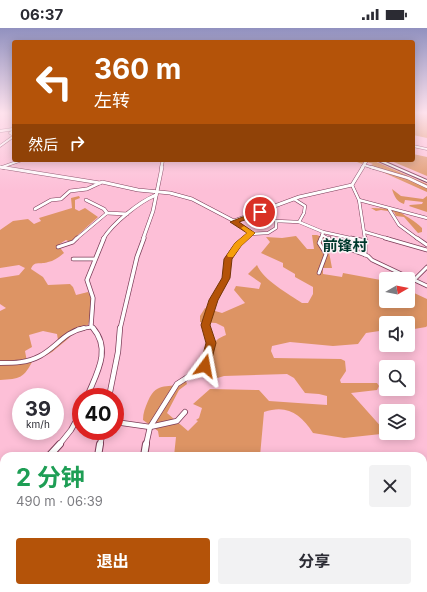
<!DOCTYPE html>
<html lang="zh">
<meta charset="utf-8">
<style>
:root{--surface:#fff;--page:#f2f2f3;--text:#2b2b33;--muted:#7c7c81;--accent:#b45309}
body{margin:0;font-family:Inter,"Noto Sans SC",sans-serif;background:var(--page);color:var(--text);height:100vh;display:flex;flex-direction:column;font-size:15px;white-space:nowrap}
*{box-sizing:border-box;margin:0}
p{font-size:13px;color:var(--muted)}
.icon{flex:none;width:22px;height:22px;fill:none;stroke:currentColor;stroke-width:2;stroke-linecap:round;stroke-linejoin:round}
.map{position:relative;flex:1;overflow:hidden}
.panel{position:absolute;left:0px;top:424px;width:427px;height:140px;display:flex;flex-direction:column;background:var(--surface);border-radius:12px 12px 0 0;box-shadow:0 2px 10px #0003}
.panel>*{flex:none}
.banner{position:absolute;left:12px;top:12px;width:403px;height:122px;border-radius:4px;box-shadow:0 2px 10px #0003;background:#b45309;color:#fff;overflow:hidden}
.needle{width:26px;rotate:81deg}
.buttons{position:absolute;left:379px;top:244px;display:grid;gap:8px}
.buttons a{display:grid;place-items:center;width:36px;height:36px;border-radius:4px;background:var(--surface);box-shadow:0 2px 10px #0003;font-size:20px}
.speed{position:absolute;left:12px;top:360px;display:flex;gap:8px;font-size:20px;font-weight:700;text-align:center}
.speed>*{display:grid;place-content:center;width:52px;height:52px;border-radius:50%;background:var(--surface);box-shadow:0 2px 10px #0003;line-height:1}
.speed small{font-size:10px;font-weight:400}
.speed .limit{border:6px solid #d22;background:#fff;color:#111}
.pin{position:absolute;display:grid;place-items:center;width:34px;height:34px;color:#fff;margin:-17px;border:2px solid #fff;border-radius:50%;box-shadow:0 1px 4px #0007}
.me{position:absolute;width:44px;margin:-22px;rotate:13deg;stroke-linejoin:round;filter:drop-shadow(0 0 3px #0008)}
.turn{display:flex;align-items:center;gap:14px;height:84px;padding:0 16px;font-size:18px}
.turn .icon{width:52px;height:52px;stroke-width:2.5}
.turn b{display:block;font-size:28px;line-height:34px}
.then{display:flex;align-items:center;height:38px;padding:0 16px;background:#0003;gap:8px;font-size:15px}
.round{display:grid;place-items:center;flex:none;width:42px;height:42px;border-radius:4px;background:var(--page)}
.headline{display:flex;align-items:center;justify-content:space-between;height:68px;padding:0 16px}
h1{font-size:24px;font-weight:700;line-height:30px;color:#1e9e55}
.primary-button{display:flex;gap:8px;margin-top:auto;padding:8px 16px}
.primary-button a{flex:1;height:46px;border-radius:4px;background:var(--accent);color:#fff;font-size:16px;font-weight:700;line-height:46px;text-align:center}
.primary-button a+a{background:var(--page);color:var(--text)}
.status{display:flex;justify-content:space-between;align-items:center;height:28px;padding:0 20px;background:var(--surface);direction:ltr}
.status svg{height:11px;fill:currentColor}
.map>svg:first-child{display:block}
.green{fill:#dd9464}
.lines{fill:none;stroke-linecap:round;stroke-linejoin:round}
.minor-far3-casing{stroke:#7c3c58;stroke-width:3}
.minor-far2-casing{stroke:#7c3c58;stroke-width:3.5}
.minor-far1-casing{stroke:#7c3c58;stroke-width:4.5}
.minor-casing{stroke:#7c3c58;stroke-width:5.5}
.tertiary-far4-casing{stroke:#7c3c58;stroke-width:3.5}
.tertiary-far3-casing{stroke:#7c3c58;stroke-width:4}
.tertiary-far2-casing{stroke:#7c3c58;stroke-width:5}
.tertiary-far1-casing{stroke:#7c3c58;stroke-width:6}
.tertiary-casing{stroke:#7c3c58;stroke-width:8}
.motorway-casing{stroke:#7c3c58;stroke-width:2}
.minor-far3{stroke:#fff;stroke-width:2}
.minor-far2{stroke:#fff;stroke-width:2.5}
.minor-far1{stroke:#fff;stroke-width:3}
.minor{stroke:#fff;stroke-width:4}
.tertiary-far4{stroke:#fff;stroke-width:2.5}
.tertiary-far3{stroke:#fff;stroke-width:3}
.tertiary-far2{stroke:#fff;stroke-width:3.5}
.tertiary-far1{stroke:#fff;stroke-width:4.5}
.tertiary{stroke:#fff;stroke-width:6}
.motorway{fill:#fff;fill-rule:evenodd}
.route{fill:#b45309;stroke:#753606}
.slow{fill:#f59e0b}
.labels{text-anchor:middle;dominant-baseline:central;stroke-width:3;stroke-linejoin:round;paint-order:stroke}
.quarter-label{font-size:15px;font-weight:bold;fill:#00392d;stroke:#faf2f5}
</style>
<div class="status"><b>06:37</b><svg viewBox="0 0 49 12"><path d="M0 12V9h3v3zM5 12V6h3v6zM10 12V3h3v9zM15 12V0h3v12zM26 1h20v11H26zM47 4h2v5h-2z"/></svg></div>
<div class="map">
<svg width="427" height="564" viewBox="0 0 427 564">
<rect width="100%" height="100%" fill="#fdbfd7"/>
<g class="green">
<path d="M413,84H427V110L413,107Z"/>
<path d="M413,126L427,129V148L389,132H413Z"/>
<path d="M352,132H372L427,156V164L369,138L373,136L364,133L362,136Z"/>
<path d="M392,161L401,168L423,171L427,168V184L409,178L410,177L422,176L423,174L405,172L404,176C397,174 394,168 392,161Z"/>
<path d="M79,168L80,170L75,172V181L79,183L85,180L98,189L70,214L66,212L58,217L64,225C59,229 54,233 48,234C41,237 34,232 31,241L43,249L48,257L70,256L73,259L76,267L88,264C94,272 91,288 88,297L77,300L69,310L52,324L45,328L58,312L57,306L43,303L29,307L32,319L25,323L27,334L33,332C24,350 20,351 0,352V283L6,280L0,276V250L19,247L25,240L19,237L0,240V202L13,193L28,191L34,196L41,193L39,190L72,180L71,170Z"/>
<path d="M371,180L400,181V184C408,190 414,192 422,200V204L418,205L404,189L396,188L394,184L381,182L376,183Z"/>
<path d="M312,207H317L324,210L322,216L329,224L332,240H323V246L342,249L343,245L386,253V273H408V266L412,264L427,271V298L426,299L408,302V295H386V302L366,305L358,316L333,318L290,314L272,318L271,323L274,330L341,331L345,333L346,343L340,352L341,355H377L379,358L377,362L351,365L384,402L381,406L344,410L313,405C301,386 287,376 264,384L260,428H174L176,409H159L158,403L143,392C143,385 145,380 148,373C158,351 168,363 186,353L187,356L179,362L167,385L188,403L198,393L196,392L199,390L202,380L193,376L210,361L259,362L269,373L327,377V368L319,366L305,365L294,350L287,346L224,348L211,352L205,343C207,340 210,336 211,332C216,317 209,314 226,307L224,299L216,295L200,294V288L205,280L222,285L245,275L234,262L236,258L259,261L261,255L248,246L257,237C263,252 289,266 302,275H308L313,266V259L295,249V246L283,239V235L261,225L270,214L266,209L282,210L296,208L307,221H314Z"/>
<path d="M227,560H316L329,564H228Z"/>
</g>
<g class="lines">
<defs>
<g id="minor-far3">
<path d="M14,102L10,105L14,107"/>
<path d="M0,118L14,108"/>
<path d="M413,118L427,121"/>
<path d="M364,137L374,140"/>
<path d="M2,139L22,132"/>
</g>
<g id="minor-far2">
<path d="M371,139L408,150L427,159"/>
<path d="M352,157L359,172L427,190"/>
<path d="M359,172L365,211"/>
<path d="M389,181L399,197L418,211"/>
<path d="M299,194L323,204L321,211"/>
<path d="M323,204L355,211"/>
<path d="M365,204L389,211"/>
<path d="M251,206L268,205L276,200V193L299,194L304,185L305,178L294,171"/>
<path d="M322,207L329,211"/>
<path d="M76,211L107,185"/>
</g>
<g id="minor-far1">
<path d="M329,210L330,214L368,228L372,232L427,258"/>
<path d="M351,210L366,213"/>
<path d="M365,210V227"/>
<path d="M385,210L427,222"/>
<path d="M417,210L427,217"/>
<path d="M58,219L73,214L77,210"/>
<path d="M73,231H94"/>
<path d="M319,245L326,226L319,215L321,210"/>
<path d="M415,251L427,239"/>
<path d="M78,301L92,299"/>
</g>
<path id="minor" d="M0,335C14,335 27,335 40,328C57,319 64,304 84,300"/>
<g id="tertiary-far4">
<path d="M0,103L14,101"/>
<path d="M0,139L6,140"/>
<path d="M161,140L163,132"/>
<path d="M362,140L367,132"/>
</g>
<g id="tertiary-far3">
<path d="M0,139L100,155"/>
<path d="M86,172L104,181L107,185L127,186"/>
<path d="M35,181L51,172L61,171L70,163L87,161L102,154L138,162L170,165L192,171L234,193L251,205L244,211"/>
<path d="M234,193L299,169L352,157L363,139"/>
<path d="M103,211C113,195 139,174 156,167"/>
<path d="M143,211L153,183L162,139"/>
</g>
<g id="tertiary-far2">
<path d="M94,301L91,298L93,270L87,252L104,210"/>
<path d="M120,301L137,229L144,210"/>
<path d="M207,301C202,284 221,265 226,250C228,244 226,237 228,231C231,223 239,215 245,210"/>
</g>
<g id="tertiary-far1">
<path d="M87,369C96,346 112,322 93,300"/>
<path d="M109,369L118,324L120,300"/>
<path d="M115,394L150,399L177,393L185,384"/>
<path d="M59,417L71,402L81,384"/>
<path d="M100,417L103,403"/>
<path d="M146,417L150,399L177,356L205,338L211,315L207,300"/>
</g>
<g id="tertiary">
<path d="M49,428L60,416"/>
<path d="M98,428L100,416"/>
<path d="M144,428L146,416"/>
<path d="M0,493L4,488"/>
<path d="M190,560L193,564"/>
<path d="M68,564L69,560"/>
</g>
<path id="motorway" d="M376,132H381L427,152V154Z"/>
</defs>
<use href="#minor-far3" class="minor-far3-casing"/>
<use href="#minor-far2" class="minor-far2-casing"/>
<use href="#minor-far1" class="minor-far1-casing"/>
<use href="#minor" class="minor-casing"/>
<use href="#tertiary-far4" class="tertiary-far4-casing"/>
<use href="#tertiary-far3" class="tertiary-far3-casing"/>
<use href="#tertiary-far2" class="tertiary-far2-casing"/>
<use href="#tertiary-far1" class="tertiary-far1-casing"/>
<use href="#tertiary" class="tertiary-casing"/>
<use href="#motorway" class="motorway-casing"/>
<use href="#minor-far3" class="minor-far3"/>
<use href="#minor-far2" class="minor-far2"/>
<use href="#minor-far1" class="minor-far1"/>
<use href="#minor" class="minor"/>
<use href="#tertiary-far4" class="tertiary-far4"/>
<use href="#tertiary-far3" class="tertiary-far3"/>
<use href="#tertiary-far2" class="tertiary-far2"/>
<use href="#tertiary-far1" class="tertiary-far1"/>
<use href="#tertiary" class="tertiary"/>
<use href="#motorway" class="motorway"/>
</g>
<linearGradient id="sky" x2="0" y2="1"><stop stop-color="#9191bf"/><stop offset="0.52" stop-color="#fee2ed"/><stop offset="1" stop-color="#fee2ed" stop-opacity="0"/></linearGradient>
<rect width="427" height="163" fill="url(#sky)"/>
<path class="route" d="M260,182L262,183V186L239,194L255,205L241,218L232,231L230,250L218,272L210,297L216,315L210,338L209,341L205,342L201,341L200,338L206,315L201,297L209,272L222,250L224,231L235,215L247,205L230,194Z"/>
<path class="slow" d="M244,198L255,205L241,218L233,229H228L227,227L235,215L247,205L241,200Z"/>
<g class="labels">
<g class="quarter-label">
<text x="345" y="217">前锋村</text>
</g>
</g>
</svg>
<div class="buttons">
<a><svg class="needle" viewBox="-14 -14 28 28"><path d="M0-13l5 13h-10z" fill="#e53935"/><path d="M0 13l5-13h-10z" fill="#7c7c81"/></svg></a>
<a><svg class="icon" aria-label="sound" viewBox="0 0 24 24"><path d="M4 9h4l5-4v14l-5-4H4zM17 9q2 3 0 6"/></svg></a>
<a><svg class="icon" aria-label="search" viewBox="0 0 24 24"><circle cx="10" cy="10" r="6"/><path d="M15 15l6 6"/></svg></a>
<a><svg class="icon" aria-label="layers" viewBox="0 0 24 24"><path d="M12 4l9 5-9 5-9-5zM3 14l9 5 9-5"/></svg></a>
</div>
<div class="speed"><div>39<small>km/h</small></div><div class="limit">40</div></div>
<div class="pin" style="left:260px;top:184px;background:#d93025"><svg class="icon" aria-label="arrive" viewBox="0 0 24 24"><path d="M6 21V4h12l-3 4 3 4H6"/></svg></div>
<svg class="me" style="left:205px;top:338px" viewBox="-20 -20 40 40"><path d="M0-17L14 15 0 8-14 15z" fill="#b45309" stroke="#fff" stroke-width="4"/></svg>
<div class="banner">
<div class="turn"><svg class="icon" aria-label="left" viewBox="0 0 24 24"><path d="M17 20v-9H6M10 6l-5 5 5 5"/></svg><div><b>360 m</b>左转</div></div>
<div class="then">然后<svg class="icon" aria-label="right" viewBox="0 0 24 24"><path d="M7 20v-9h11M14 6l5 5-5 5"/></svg></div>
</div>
<section class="panel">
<div class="headline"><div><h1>2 分钟</h1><p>490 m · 06:39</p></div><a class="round"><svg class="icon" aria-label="close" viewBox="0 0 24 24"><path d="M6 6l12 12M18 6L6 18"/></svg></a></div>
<div class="primary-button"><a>退出</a><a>分享</a></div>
</section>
</div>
